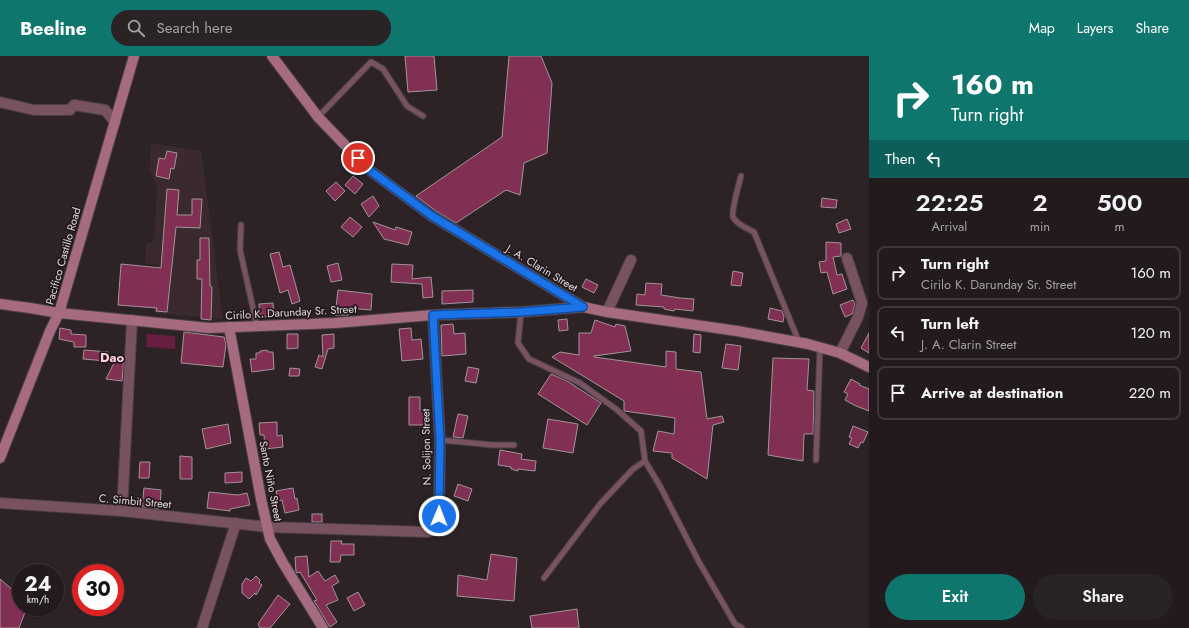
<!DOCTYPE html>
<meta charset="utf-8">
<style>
:root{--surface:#221a1c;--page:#2a2325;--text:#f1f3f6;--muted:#a2a1a3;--line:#3f383b;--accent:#0f766e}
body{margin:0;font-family:Jost,sans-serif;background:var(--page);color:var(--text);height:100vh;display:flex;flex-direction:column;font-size:15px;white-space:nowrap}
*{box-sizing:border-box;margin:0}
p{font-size:13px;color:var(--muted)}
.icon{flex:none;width:22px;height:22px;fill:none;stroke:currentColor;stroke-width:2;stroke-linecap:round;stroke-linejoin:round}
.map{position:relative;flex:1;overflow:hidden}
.sheet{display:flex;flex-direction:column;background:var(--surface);width:320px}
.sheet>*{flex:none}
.banner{background:#0f766e;color:#fff;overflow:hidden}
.speed{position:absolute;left:12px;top:508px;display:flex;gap:8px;font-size:20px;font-weight:700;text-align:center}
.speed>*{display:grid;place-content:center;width:52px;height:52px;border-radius:50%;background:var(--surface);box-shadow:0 1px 3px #0004,0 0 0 1px var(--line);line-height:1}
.speed small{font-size:10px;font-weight:400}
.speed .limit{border:6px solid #d22;background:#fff;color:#111}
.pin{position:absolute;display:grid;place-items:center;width:34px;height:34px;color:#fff;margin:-17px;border:2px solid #fff;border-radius:50%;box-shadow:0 1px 4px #0007}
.me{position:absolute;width:44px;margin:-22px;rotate:1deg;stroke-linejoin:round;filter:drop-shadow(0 0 3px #0008)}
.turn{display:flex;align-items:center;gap:14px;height:84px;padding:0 16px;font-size:18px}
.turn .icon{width:52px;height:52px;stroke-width:2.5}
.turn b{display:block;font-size:28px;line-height:34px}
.then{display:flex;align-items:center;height:38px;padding:0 16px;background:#0003;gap:8px;font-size:15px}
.eta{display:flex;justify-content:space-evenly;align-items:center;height:68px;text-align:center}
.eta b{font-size:24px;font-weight:600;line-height:28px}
.cta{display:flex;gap:8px;margin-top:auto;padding:8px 16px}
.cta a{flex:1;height:46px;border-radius:24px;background:var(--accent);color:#fff;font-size:16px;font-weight:600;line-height:46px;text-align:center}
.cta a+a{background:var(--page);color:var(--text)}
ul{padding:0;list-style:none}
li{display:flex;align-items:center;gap:12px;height:54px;margin:0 8px 6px;padding:0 8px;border:2px solid var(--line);border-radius:8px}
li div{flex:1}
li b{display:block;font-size:15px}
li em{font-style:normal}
header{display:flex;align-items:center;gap:24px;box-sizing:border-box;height:56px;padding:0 20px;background:var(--accent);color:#fff}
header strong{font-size:19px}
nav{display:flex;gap:22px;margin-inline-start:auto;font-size:14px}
.search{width:280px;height:36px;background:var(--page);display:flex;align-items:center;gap:10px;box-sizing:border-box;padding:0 14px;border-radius:22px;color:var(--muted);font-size:15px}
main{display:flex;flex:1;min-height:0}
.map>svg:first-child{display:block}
.built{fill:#3a2a30}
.green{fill:#671e40}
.building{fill:#822f54;stroke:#a29499}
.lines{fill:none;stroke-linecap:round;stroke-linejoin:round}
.lane-casing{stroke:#4a4043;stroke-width:7}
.street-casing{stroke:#4a4043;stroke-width:12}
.secondary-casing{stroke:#4a4043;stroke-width:12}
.lane{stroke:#785260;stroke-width:5}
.street{stroke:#785260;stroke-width:10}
.secondary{stroke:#a66a81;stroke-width:10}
.route-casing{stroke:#114b97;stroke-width:10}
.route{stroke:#1a73e8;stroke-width:7}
.labels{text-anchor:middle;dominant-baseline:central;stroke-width:3.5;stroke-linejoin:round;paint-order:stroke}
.street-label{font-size:11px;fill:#e0d9db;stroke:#23191d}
.quarter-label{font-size:13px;font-weight:bold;fill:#fbcadb;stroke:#23191d}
</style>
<header>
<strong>Beeline</strong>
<div class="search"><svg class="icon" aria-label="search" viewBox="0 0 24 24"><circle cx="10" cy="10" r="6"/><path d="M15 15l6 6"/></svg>Search here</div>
<nav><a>Map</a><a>Layers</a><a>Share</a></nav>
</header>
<main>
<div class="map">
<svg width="869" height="572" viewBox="0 0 869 572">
<rect width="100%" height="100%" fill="#2d2326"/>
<path class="built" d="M151,87L201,95L223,263L154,257L158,209L145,207L146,188L154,185L157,131L150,115Z"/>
<path class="green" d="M147,278L175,280V293L146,291Z"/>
<g class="building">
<path d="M405,0H434L437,34L408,36Z"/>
<path d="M509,0H541L552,27L547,97L524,107L520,139L506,134L456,167L436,155L416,140L502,81Z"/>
<path d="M167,95L177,97L174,113L171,112L169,123L156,120L159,102L165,103Z"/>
<path d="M353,120L363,128L355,138L345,129Z"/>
<path d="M336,126L345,135L335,145L326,135Z"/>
<path d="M167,133L179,134L177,159H192V143H202L200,172L176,171L167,256L156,255L157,252L118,249L121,208L161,212Z"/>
<path d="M373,140L379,150L369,161L361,148Z"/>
<path d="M822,142L837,144L836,152L821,151Z"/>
<path d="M350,161L362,171L353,181L341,171Z"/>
<path d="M847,163L851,173L839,177L836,168Z"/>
<path d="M373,166L395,174L396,171L412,176L408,189L384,183Z"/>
<path d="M200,182H209L210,230L212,231L211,264L201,263L202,223H197V204H200Z"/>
<path d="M826,186L841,187V200L833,201L837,219L842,218L847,233L833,238L827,216L821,217L819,206L826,205Z"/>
<path d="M279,196L283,211L290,209L300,245L292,248L288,234L280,237L270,198Z"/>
<path d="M338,207L342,224L331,226L327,210Z"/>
<path d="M392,208L413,209L412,223L431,221L433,241L423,242L422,228L391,226Z"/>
<path d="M733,215L743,217L741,230L731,229Z"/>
<path d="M586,223L598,229L594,237L582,231Z"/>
<path d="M646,227L662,228L661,239L680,242L694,243L693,255L675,253L674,255L664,253V251L636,249L637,238L645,239Z"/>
<path d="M338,234L372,238L371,254L349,252L348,259H335Z"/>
<path d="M473,234V246L442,248V235Z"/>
<path d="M853,244L855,248L852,258L845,261L840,249Z"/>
<path d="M273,247L274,260L260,261L259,248Z"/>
<path d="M770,252L782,255L784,260L783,266L768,263Z"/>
<path d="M567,263L568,274L559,275L558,264Z"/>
<path d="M595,264L615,271L616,268L625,270L631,295L594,300V301L666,311V295L676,296V313L701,316L707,363L722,360L724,366L713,369L707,423L672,402V397L653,395L658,375L674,378L675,362L624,355V345L552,301L560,296L579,299V277H591Z"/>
<path d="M453,268L454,278L465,277L466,298L442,300L441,269Z"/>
<path d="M60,272L71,274V278L86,279V291H74V286L59,283Z"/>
<path d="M411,272L412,284L421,283L423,303L402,305L399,273Z"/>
<path d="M184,276L224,281L226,288L223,311L181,307Z"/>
<path d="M869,277V297L861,292Z"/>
<path d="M287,278H298V292L287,293Z"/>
<path d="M334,278V292L328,293L322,313L315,311L319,299L323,301L322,279Z"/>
<path d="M694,278L701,279L700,297L693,296Z"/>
<path d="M726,288L741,290L738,314L722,312Z"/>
<path d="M84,294L108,296L107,305L83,303Z"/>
<path d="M267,294L268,296H273L274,313L252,316L250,303H256V297H260V295Z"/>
<path d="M117,301H124L122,325L106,323Z"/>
<path d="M773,302L809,303L807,334L814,335L813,378H804L803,405L768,399Z"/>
<path d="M468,311L479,313L476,327L465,325Z"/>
<path d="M290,312L300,313L299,320H289Z"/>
<path d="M551,318L567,325L601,347L587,369L538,338Z"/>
<path d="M851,323L860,328L859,329L869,333V355L856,350L845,344L848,338L844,336Z"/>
<path d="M409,341H420V354H424V369H409Z"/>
<path d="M458,358L468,360L463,382L453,381Z"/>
<path d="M548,363L578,368L573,397L543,392Z"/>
<path d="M277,366V380L282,379L283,391L265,393L264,379H260L259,367Z"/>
<path d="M228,368L231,387L206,393L202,373Z"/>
<path d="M853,370L868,376L863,387L861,386L858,392L849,388L852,382L849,381Z"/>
<path d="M500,394L522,398L521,403L536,405L535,415L518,413V415L511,413V411L498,409Z"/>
<path d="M180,400L192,401V423H180Z"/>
<path d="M140,406H150L149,422H139Z"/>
<path d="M242,416V426L225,427V417Z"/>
<path d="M458,428L472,433L468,445L454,440Z"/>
<path d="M144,432L161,434L160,453L142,451Z"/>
<path d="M293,432L295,443L297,442L299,454L285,457L282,444L278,445L276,435Z"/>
<path d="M209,436L238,439L247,437L250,449L230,453V455L207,452Z"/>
<rect x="312" y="458" width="10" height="8"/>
<path d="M331,485H342L341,488H354V499H341L340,506H330Z"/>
<path d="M491,498L517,502L514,545L457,540L458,519L487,524Z"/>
<path d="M307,500L309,521L318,515L325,525L335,519L339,526L332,530L338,544L326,549L337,566L330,571L314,545L317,544L300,516L297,517L296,516L295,501Z"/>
<path d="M256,520L260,524L259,527L262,529L256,539L255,537L249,543L242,537V528L246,522L251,525Z"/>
<path d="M0,523L21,541V551H27L19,572H0Z"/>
<path d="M358,536L365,549L354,555L347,542Z"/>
<path d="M278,539L290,548L270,572H260L258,568Z"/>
<path d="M577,553L579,572H532L530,560Z"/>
</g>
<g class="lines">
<defs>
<g id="lane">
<path d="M318,61L371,6L383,13L407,50L423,60"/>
<path d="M741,120C739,128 731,155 733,161C736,168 748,173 754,176L799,286"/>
<path d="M241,169L240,194L257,270"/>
<path d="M521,256L518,287L529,303L580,327L616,353L641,375L645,405L660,430L699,506L735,568L742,572"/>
<path d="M440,384L493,389H514"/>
<path d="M816,404L820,291"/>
<path d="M544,522L600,448L633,413L645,405"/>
</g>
<g id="street">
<path d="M0,46L34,54H70L74,49L105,54L115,66"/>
<path d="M607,256L631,204"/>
<path d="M840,297L858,261L862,247L847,202"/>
<path d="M0,447L122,455L268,471L428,476L437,472L439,461L440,384L433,259"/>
<path d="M122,455L132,264"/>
<path d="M202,572L236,467"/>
</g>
<g id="secondary">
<path d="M272,0L318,61L368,113L432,160L583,251L607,256L737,275L808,288L840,297L869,311"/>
<path d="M0,248L30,252L59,257L209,272L335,267L433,259L521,256L583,251"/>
<path d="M229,271L261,443L270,483L283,507L323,572"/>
<path d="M0,402L50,275L59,257L134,0"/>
</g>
</defs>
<use href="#lane" class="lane-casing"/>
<use href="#street" class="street-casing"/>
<use href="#secondary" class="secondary-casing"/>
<use href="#lane" class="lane"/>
<use href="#street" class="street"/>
<use href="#secondary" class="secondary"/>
</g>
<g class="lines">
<defs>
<path id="route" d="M358,102L368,113L432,160L583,251L521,256L433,259L440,384L439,460"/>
</defs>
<use href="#route" class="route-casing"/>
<use href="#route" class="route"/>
</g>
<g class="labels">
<g class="street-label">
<text transform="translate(63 200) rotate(-74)">Pacifico Castillo Road</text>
<text transform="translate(542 212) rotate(31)">J. A. Clarin Street</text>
<text transform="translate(291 256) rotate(-3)">Cirilo K. Darunday Sr. Street</text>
<text transform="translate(426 391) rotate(-91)">N. Solijon Street</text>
<text transform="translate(271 425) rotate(79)">Santo Niño Street</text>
<text transform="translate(135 445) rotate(5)">C. Simbit Street</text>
</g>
<g class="quarter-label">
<text x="112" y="301">Dao</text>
</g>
</g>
</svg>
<div class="speed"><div>24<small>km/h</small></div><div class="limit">30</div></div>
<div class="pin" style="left:358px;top:102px;background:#d93025"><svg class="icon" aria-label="arrive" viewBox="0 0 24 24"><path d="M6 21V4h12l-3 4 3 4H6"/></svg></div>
<svg class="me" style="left:439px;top:460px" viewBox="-20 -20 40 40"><circle r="17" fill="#1a73e8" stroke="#fff" stroke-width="3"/><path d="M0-11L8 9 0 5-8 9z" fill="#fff"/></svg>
</div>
<section class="sheet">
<div class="banner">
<div class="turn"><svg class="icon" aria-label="right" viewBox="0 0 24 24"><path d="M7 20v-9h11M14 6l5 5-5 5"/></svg><div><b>160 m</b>Turn right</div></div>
<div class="then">Then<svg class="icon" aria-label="left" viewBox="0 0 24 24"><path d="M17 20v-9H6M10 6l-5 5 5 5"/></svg></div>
</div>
<div class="eta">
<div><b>22:25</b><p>Arrival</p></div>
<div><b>2</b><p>min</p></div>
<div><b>500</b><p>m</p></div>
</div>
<ul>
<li><svg class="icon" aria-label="right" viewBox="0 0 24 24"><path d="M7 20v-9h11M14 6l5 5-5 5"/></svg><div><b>Turn right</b><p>Cirilo K. Darunday Sr. Street</p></div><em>160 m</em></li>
<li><svg class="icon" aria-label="left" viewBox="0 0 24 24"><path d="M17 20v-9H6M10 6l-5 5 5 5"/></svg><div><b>Turn left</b><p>J. A. Clarin Street</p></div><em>120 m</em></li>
<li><svg class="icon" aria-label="arrive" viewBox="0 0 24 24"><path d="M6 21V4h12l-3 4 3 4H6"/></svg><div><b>Arrive at destination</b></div><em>220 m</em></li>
</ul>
<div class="cta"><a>Exit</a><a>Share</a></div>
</section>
</main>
